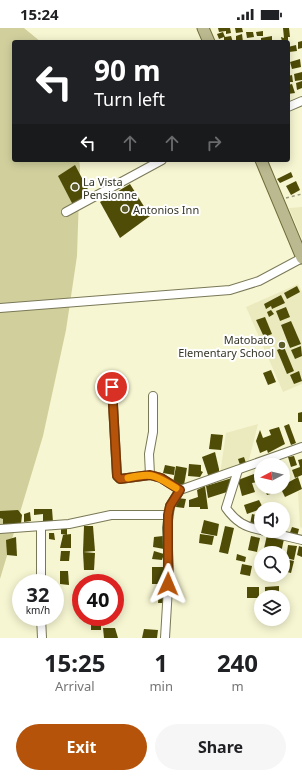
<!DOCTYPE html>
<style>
:root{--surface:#fff;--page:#f6f6f6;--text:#202124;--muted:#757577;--accent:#b45309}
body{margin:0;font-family:"Noto Sans",sans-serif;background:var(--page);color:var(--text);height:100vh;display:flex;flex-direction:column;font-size:15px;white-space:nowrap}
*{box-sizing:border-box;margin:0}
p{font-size:13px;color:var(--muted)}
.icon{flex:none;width:22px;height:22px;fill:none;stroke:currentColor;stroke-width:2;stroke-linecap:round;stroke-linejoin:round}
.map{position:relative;height:610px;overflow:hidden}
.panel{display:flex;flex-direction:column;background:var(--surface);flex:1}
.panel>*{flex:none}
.banner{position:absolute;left:12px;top:12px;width:278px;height:122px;border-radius:4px;box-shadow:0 2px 10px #0003;background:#202124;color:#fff;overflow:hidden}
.needle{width:26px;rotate:263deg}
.tools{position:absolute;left:254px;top:430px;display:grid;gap:8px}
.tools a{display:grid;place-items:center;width:36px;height:36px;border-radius:50%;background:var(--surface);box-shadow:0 2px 10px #0003;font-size:20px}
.speed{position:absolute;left:12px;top:546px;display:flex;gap:8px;font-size:20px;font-weight:700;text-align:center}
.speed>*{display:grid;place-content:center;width:52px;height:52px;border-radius:50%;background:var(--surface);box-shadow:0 2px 10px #0003;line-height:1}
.speed small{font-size:10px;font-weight:400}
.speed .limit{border:6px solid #d22;background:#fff;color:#111}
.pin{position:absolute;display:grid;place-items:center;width:34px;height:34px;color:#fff;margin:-17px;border:2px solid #fff;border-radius:50%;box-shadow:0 1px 4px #0007}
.me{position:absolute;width:44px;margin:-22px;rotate:1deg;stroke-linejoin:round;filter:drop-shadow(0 0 3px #0008)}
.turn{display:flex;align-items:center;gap:14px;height:84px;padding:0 16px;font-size:18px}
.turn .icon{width:52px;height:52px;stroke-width:2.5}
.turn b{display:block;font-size:28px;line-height:34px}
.lanes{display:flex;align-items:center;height:38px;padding:0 16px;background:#0003;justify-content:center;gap:20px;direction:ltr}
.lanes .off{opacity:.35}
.eta{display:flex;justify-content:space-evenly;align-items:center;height:68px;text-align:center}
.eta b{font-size:24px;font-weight:700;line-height:28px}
.action{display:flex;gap:8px;margin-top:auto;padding:8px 16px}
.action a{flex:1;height:46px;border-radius:24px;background:var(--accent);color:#fff;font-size:16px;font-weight:700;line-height:46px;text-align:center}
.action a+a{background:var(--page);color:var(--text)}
.status{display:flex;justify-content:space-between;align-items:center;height:28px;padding:0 20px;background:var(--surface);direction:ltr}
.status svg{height:11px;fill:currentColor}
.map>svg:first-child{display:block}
.built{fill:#ebeabe}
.green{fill:#d1d09d}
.building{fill:#4f4c07}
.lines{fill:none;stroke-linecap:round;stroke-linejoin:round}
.minor-casing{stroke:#797857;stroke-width:10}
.major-casing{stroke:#6f6d3a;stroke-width:13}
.path{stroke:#9c9b81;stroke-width:1.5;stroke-dasharray:3 3;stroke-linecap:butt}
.minor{stroke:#fff;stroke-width:8}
.major{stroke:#bbb98f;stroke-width:11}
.route-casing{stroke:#753606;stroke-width:10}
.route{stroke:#b45309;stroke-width:7}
.slow{stroke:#f59e0b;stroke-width:7}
.poi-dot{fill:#5e5c28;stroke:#fff;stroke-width:1.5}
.labels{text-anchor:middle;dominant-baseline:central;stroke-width:4;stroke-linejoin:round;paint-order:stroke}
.poi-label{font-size:11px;fill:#353527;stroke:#fff;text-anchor:start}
</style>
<div class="status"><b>15:24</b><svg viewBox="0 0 49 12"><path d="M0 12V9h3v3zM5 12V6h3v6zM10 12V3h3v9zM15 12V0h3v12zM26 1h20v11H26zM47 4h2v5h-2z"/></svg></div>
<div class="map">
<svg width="302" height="610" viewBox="0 0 302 610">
<rect width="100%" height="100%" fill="#f7f6d2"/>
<g class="built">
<path d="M302,179V211L289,180Z"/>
<path d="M298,256L302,264V356L283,364L246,279Z"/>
<path d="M258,396L248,436L220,446L226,405Z"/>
<path d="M302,462V500L300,499L298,464Z"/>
</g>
<path class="green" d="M0,0H24L41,14H14V132H79L80,138L77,228L66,302L43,408L0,551Z"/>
<g class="building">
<path d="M218,0H230L231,5L226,6V3L219,4Z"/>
<path d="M235,0H242L243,4L236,5Z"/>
<path d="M283,0H289L290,9H288V14H282L281,9L284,10Z"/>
<path d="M263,3V8H257L256,4Z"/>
<path d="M223,4L225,9L231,8L233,14H224V9L219,11L217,6Z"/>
<path d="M246,4H253L254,9L247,10Z"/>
<path d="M242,6L243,14H236V8Z"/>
<path d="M272,8V14H261V10Z"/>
<path d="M302,13V20L298,21V14Z"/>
<path d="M296,17L297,23L289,24L288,19Z"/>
<path d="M300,31L301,39L292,41L290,34Z"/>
<path d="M302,44V52L295,53L294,46Z"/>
<path d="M292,47L293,54H288V48Z"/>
<path d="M302,53V60L297,62L296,55Z"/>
<path d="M292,56L295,65L288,66V57Z"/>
<path d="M75,137L92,169L74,179L58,148Z"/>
<path d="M291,144L293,149L280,155L277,151Z"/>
<path d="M296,153L300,162L291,167L286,158Z"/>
<path d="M130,156L150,188L120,210L100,174Z"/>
<path d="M297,258L300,264L287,271L284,265Z"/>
<path d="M281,267L285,275L272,281L271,278L266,281L264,276Z"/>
<path d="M286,279L290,289L280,293L276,283Z"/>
<path d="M271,282L274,286L269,289L267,284Z"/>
<path d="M265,289L272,306L264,309L256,292Z"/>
<path d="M291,293L301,316L290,320L281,297Z"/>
<path d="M301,318L302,328L295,331L291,322Z"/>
<path d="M284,319L294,343L287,346L277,322Z"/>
<path d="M271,342L276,354L268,357L263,345Z"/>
<path d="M299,343L302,353L294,356L290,347Z"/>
<path d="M302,384V394H298V385Z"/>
<path d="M289,396L296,415L291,417L284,398Z"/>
<path d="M279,399L285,416L268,425L267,422L260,425L256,413L260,402L263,410L271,407L269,402Z"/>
<path d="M211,406L223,407L221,422L209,421Z"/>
<path d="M215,424L219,441V447L209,450L202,429Z"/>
<path d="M294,428L297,437L291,439L288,429Z"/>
<path d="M244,429L246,435L240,437L238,431Z"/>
<path d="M302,431V447L295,450L292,442L300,439L298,432Z"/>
<path d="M189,436L201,437V443L203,444L200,449L188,448Z"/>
<path d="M165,437L175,439L174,447L163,445Z"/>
<path d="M176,438L187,440L184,457L173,455Z"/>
<path d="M254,446L257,454L252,455L255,464L242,468L238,452Z"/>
<path d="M298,449L302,461L285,469L280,459Z"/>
<path d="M232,450L227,464L208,470L206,458Z"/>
<path d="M205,458L208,481H200V479H189V472L198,469L197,462Z"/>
<path d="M264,459H272L274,465L267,467Z"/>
<path d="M177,470L186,471L184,480L176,479Z"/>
<path d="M259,472L263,480L247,486L244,477Z"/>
<path d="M34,481H52L53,494L43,495V486L34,487Z"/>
<path d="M18,482L22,487L21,496L3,497V491L0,490V483Z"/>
<path d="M30,484L31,493L24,494V486Z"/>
<path d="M252,486L261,488L258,498L250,496Z"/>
<path d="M204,492L219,496L217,508L201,505Z"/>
<path d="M84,498H93L95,523L83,524Z"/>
<path d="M225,498L234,500L228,526L219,524Z"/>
<path d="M292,499L299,501L297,509L289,507Z"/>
<path d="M61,501H67V507L61,506Z"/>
<path d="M49,505H54L55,512L49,511Z"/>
<path d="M71,506V520H60L63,507Z"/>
<path d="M200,506L214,508L212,517L199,515Z"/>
<path d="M267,507L284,511L281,525H263Z"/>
<path d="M163,508L164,521L153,519L154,509Z"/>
<path d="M251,508L260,510L257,524L248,522Z"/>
<path d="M16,509L17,528L7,527L6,512Z"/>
<path d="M288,517L297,518L294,532L286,530Z"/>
<path d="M299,518L302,519V529L297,527Z"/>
<path d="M61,523H70L69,533H60Z"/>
<path d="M154,523L164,526L162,532L152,531Z"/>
<path d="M83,524L95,525L94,542H84Z"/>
<path d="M237,526L246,529L245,534L236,532Z"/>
<path d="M285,531L294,533L291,545L283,543Z"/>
<path d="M242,536L252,538L250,548L240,546Z"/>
<path d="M152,539H164L165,556H152Z"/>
<path d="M60,543H68L69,557L60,556Z"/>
<path d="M279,558V569H265V559Z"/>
<rect x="247" y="559" width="12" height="11"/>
<path d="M159,560L165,561L163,575H158Z"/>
<path d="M91,593L101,594V602H91Z"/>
<path d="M103,600H115L118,610H104Z"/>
<path d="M144,601L158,602L157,610H142Z"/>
</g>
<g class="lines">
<defs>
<g id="minor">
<path d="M288,79L302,73"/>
<path d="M66,184L162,132"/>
<path d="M0,280L230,262L259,253L302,230"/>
<path d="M112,359L117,448L120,451L150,447L161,450L180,462"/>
<path d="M238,442L226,480C236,494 245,499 261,502"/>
<path d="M150,447L149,426L153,404V368"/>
<path d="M41,499V555"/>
<path d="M0,501L69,496L111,487H168"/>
<path d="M264,503L302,512"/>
<path d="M41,589L42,610"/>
<path d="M165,610L169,543L167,500L170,478L180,462L302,419"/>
</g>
<g id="major">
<path d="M203,0L209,14"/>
<path d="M261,132L302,230"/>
</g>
</defs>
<use href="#minor" class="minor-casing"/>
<use href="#major" class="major-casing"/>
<path class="path" d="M286,170L302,166"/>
<use href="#minor" class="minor"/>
<use href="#major" class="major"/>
</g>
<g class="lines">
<defs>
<path id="route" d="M112,359L117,448L120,451L150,447L161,450L180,462L170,478L168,487V556"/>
</defs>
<use href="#route" class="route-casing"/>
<use href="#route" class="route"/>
<path class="slow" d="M128,450C154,444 155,448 176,460"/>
</g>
<g class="poi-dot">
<circle cx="75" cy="159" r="4"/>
<circle cx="125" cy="181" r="4"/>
<circle cx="282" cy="317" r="4"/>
</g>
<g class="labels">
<g class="poi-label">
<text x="83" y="153">La Vista<tspan x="83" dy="13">Pensionne</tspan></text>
<text x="133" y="181">Antonios Inn</text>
<text x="274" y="311" text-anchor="end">Matobato<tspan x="274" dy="13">Elementary School</tspan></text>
</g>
</g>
</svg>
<div class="tools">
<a><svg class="needle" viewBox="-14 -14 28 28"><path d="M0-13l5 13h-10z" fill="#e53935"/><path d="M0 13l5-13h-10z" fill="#757577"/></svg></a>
<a><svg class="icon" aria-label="sound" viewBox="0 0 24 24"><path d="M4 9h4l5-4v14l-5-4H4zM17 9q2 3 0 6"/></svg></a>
<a><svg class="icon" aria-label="search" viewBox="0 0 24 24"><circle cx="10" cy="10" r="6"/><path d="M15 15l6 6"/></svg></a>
<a><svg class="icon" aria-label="layers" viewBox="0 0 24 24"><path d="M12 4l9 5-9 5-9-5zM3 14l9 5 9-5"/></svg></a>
</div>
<div class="speed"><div>32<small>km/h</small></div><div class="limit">40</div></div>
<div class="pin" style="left:112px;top:359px;background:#d93025"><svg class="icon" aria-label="arrive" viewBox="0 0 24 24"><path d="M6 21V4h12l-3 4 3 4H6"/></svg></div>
<svg class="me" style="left:168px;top:556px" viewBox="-20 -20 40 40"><path d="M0-17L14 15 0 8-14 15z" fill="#b45309" stroke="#fff" stroke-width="4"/></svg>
<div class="banner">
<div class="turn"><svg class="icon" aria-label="left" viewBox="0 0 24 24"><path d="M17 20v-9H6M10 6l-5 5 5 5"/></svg><div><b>90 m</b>Turn left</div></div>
<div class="lanes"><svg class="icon" aria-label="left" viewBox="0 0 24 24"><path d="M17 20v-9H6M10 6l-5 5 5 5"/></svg><svg class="icon off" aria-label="ahead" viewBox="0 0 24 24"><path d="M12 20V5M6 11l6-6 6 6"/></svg><svg class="icon off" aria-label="ahead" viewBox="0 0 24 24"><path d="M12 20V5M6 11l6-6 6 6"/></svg><svg class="icon off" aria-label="right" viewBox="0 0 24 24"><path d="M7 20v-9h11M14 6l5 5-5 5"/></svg></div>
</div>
</div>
<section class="panel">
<div class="eta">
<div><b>15:25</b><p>Arrival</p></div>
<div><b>1</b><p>min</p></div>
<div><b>240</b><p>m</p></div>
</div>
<div class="action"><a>Exit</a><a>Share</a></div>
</section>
